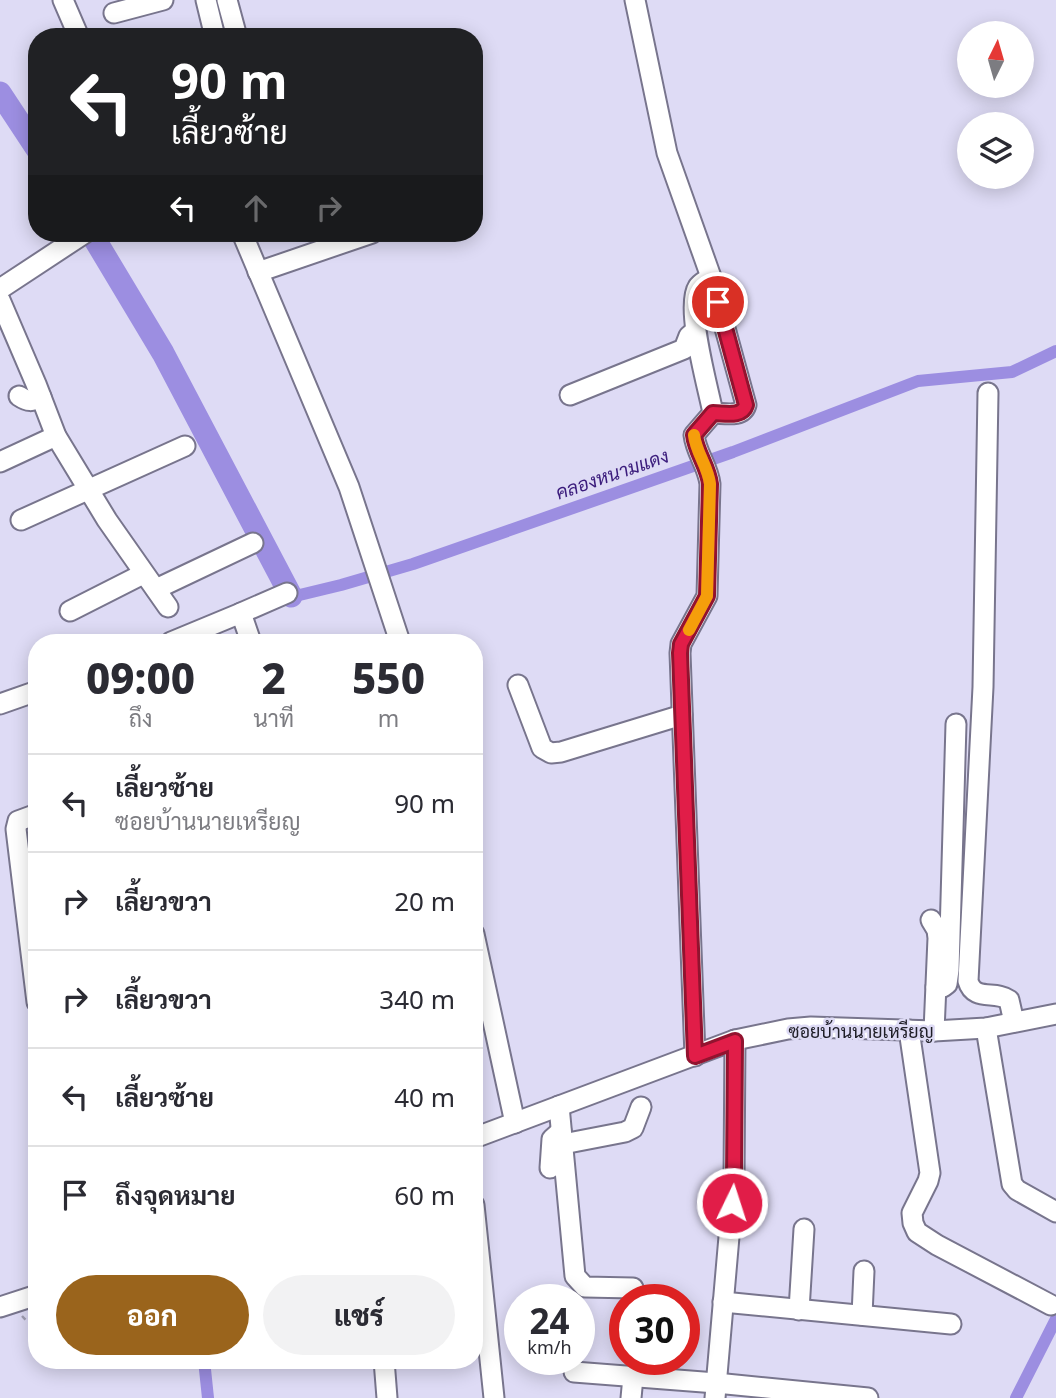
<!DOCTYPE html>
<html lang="th">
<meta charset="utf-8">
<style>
:root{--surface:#fff;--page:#f2f2f3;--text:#2b2b33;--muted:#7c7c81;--line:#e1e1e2;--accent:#9a641c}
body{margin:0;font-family:"Noto Sans",Sarabun,sans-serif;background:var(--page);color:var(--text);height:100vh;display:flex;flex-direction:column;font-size:26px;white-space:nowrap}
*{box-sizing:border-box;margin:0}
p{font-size:23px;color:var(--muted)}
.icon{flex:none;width:38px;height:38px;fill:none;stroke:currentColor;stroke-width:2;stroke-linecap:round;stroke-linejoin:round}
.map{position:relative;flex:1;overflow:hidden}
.details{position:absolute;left:28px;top:634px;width:455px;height:735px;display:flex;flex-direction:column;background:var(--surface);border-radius:28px;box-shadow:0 4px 18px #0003}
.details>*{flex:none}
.hud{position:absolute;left:28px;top:28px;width:455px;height:214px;border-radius:28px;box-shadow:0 4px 18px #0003;background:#202124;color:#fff;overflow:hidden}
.needle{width:46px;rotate:5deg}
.tools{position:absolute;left:957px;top:21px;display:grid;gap:14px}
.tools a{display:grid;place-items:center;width:77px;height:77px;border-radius:50%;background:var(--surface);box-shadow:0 4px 18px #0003;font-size:35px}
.speed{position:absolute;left:504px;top:1284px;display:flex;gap:14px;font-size:35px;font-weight:700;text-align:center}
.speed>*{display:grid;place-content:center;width:91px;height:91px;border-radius:50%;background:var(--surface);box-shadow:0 4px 18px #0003;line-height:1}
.speed small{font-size:18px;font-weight:400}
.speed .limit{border:10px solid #d22;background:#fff;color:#111}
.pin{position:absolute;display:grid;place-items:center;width:60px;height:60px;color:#fff;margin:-30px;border:4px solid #fff;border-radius:50%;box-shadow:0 2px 7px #0007}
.me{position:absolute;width:77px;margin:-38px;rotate:4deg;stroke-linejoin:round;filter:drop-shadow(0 0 5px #0008)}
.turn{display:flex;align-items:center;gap:24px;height:147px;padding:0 28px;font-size:32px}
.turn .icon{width:91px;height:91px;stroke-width:2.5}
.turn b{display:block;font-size:49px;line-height:60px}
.lanes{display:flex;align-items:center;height:66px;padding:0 28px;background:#0003;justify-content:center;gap:35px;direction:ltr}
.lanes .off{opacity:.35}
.eta{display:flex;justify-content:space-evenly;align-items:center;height:119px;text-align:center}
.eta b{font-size:42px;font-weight:800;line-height:49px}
.action{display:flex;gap:14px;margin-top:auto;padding:14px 28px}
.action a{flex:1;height:80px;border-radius:42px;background:var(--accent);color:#fff;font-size:28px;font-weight:800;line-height:80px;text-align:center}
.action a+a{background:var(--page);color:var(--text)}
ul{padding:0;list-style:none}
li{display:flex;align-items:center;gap:21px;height:98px;padding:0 28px;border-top:2px solid var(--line)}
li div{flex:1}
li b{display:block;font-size:26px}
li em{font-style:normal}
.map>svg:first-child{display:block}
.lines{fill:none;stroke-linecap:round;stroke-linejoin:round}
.canal{stroke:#9c8ee1;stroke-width:12}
.river{stroke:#9c8ee1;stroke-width:23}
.minor-casing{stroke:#78758d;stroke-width:23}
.path{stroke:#a09eb2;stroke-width:2.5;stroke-dasharray:5 5;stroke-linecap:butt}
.minor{stroke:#fff;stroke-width:19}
.route-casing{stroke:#92132f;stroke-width:18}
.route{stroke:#e11d48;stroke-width:12}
.slow{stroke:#f59e0b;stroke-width:12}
.labels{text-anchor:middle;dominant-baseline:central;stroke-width:5;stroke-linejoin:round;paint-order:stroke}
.street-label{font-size:18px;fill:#1f1e27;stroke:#dedbf5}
.water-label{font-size:19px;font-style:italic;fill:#3b1c7c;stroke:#dedbf5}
</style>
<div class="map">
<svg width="1056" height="1398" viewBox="0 0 1056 1398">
<rect width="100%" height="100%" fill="#dedbf5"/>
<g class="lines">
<g class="canal">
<path d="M283,599L341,585L413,564L733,452L918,381L1012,372L1056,351"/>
<path d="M204,1360L208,1398"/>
<path d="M1016,1398L1056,1319"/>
</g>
<g class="river">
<path d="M0,93L37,149"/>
<path d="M91,233L163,353L291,596"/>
</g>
<defs>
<g id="minor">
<path d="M63,0L79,37"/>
<path d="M206,0L215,37"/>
<path d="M227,0L237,37"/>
<path d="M635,0L667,153L711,277L746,405C742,418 724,413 713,413"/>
<path d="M114,13L163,0"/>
<path d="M242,233L349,487L400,642"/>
<path d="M258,272L372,233"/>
<path d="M0,289L85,233"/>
<path d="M0,300L36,384L56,436L107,520L168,607"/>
<path d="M988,393L983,687L968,981C974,1002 995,990 1009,1000L1014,1022"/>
<path d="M570,395L684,349L689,336L695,331"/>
<path d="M19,396C28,402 32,402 41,397"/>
<path d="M0,462L56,436"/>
<path d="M21,520L185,446"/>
<path d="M156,589L253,543"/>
<path d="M70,611L143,574"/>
<path d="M241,613L287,593"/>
<path d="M171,642L241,613L251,642"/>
<path d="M518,685L542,748L551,753L561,752L682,715"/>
<path d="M0,704L37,691"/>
<path d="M37,814L18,821L16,829L37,1002"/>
<path d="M931,920L937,930L938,938L934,1031"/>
<path d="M474,934L515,1123"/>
<path d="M936,987H943L947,984L949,970L956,724"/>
<path d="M986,1028L1012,1184L1017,1190L1056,1212"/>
<path d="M909,1030L930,1173L928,1181L912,1213L913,1223L917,1232L937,1245L1051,1305"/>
<path d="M695,1056L680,653L681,644L707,596L710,484C708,466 696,453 694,435L713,413C708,387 685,307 698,287C700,283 707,280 711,277"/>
<path d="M559,1106L575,1276L585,1287L633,1288"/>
<path d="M474,1138L735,1040L788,1029L811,1027L934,1031L986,1028L1056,1014"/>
<path d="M563,1144L625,1132L633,1128L641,1107"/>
<path d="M550,1168L552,1139L561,1131"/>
<path d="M474,1205L494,1398"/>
<path d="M723,1302L951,1324"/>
<path d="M0,1307L37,1295"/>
<path d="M799,1310L804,1229"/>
<path d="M862,1315L864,1271"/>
<path d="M384,1360L387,1398"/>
<path d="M574,1372L716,1383L868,1398"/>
<path d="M631,1398L633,1377"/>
<path d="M715,1398L734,1179L735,1040"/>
</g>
</defs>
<use href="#minor" class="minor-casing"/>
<g class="path">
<path d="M474,1105L477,1104"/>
<path d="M31,1190L37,1189"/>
<path d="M22,1316L37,1332"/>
</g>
<use href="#minor" class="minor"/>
</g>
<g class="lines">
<defs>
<path id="route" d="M718,302L746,405C742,418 724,413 713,413L694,435C696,453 708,466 710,484L707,596L681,644L680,653L695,1056L735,1041L734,1179L732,1203"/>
</defs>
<use href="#route" class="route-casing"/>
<use href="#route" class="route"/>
<path class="slow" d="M689,630L707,596L710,484C708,466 696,453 694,435"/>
</g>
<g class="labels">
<g class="street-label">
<text x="861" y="1031">ซอยบ้านนายเหรียญ</text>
</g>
<g class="water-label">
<text transform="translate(612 474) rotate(-19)">คลองหนามแดง</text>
</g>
</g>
</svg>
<div class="tools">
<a><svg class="needle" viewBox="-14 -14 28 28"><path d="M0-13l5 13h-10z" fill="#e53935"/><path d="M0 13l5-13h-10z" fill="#7c7c81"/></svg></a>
<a><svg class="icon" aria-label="layers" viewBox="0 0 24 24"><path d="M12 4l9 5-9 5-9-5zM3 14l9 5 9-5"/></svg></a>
</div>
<div class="speed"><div>24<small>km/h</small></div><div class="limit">30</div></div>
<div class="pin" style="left:718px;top:302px;background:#d93025"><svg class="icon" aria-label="arrive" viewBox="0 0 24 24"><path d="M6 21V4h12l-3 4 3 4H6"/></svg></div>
<svg class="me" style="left:732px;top:1203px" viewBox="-20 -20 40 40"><circle r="17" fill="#e11d48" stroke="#fff" stroke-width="3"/><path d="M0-11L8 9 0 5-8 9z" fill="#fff"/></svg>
<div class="hud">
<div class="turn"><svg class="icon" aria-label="left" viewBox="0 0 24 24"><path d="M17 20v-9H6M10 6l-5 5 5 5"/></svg><div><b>90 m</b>เลี้ยวซ้าย</div></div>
<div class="lanes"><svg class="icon" aria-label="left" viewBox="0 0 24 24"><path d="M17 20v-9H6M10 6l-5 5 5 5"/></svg><svg class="icon off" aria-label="ahead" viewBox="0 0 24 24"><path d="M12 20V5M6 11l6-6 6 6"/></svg><svg class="icon off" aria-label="right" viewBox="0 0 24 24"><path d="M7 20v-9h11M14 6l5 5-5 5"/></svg></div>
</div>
<section class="details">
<div class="eta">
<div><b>09:00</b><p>ถึง</p></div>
<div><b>2</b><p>นาที</p></div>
<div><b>550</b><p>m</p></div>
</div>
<ul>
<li><svg class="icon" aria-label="left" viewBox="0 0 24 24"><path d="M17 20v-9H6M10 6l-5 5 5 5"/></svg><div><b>เลี้ยวซ้าย</b><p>ซอยบ้านนายเหรียญ</p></div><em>90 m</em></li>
<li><svg class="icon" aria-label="right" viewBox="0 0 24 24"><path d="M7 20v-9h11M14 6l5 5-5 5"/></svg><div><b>เลี้ยวขวา</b></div><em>20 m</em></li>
<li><svg class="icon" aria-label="right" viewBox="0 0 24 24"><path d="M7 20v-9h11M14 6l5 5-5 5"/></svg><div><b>เลี้ยวขวา</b></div><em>340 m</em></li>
<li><svg class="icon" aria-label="left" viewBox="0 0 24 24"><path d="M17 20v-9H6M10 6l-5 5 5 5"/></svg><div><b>เลี้ยวซ้าย</b></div><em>40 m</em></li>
<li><svg class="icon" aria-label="arrive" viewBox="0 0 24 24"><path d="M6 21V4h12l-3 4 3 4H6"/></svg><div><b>ถึงจุดหมาย</b></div><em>60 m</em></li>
</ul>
<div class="action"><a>ออก</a><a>แชร์</a></div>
</section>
</div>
